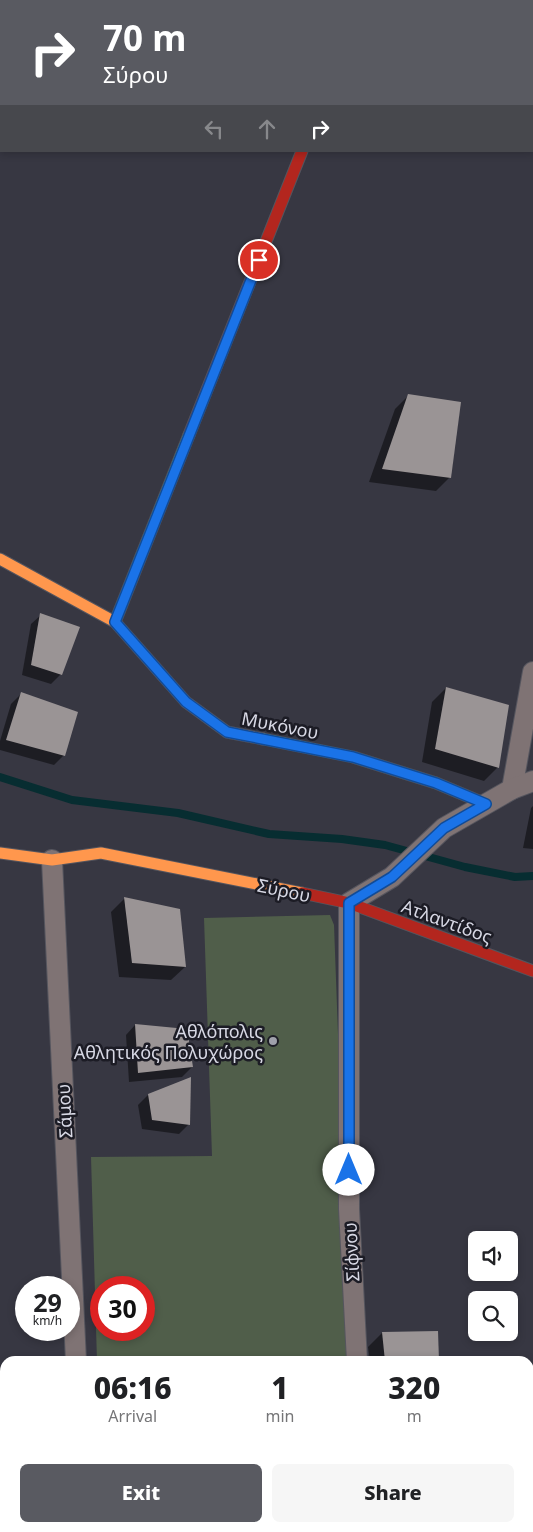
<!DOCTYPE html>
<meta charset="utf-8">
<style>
:root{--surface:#fff;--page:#f6f6f6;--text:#202124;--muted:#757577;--accent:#595a61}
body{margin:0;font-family:"Noto Sans",sans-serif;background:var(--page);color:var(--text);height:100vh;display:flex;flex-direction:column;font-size:19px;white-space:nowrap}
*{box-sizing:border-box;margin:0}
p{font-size:16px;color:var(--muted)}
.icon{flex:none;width:28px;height:28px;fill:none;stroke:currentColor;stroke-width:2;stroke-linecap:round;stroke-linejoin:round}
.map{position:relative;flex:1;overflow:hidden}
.side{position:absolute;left:0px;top:1356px;width:534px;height:176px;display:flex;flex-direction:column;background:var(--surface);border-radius:15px 15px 0 0;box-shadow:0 2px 8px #0003}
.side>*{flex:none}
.hud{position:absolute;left:0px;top:0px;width:534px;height:152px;box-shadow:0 2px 8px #0003;background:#595a61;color:#fff;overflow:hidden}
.controls{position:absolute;left:468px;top:1231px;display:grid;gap:10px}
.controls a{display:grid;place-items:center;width:50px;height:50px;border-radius:8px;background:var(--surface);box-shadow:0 2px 8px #0003;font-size:25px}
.speed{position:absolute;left:15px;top:1276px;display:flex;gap:10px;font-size:25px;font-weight:700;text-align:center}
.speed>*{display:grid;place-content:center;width:65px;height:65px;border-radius:50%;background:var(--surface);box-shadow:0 2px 8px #0003;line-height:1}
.speed small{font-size:12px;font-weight:400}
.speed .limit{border:8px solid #d22;background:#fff;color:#111}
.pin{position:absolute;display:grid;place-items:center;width:42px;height:42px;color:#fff;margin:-21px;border:2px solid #fff;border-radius:50%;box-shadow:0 1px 5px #0007}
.me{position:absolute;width:55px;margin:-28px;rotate:0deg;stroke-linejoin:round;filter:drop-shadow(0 0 4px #0008)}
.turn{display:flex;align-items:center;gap:18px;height:105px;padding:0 20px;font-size:22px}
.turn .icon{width:65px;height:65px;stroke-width:2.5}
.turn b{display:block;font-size:35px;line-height:42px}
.lanes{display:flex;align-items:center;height:48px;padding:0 20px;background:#0003;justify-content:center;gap:25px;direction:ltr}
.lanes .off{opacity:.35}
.eta{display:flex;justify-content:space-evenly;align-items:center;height:85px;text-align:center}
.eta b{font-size:30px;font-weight:800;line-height:35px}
.cta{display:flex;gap:10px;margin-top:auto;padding:10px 20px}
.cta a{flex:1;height:58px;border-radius:8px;background:var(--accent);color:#fff;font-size:20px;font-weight:800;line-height:58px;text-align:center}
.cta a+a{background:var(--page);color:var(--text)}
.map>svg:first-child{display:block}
.green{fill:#505e4a;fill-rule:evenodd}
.shadow{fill:#0007}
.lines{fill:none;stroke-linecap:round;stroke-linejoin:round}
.stream{stroke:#072d31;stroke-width:8}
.building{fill:#9a9495}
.street-casing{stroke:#55555e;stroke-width:22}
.fast-casing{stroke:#55555e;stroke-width:13}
.slow-casing{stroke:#55555e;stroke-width:13}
.jam-casing{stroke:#55555e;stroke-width:13}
.street{stroke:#7f7374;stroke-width:20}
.fast{stroke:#63d668;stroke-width:11}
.slow{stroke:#ff974d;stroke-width:11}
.jam{stroke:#b3261e;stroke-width:11}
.route-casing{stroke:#114b97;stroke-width:12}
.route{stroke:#1a73e8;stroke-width:9}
.poi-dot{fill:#9fa0ab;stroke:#1c1c25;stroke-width:2}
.labels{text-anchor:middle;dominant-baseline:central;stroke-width:5;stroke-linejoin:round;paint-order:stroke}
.street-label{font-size:18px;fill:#d7d8e4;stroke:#1c1c25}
.poi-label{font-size:18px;fill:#d7d8e4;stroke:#1c1c25;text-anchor:end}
</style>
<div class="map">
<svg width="533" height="1532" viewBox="0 0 533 1532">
<rect width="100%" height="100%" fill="#373742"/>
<g class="green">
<path d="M330,915L334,925L350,1361H97L91,1157L212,1156L204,918ZM101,1288H144V1330H101Z"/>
<path d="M224,1528H355L356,1532H224Z"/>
</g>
<g class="shadow">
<path d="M409,395L450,477L436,491L369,482L395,409Z"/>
<path d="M41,615L61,674L51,684L22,675L31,624Z"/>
<path d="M446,688L498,767L484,781L422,762L432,702Z"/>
<path d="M21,694L64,755L54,765L0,750V741L11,704Z"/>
<path d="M533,806V849L523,848L531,808Z"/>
<path d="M124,899L179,910L185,967L171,980L119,977L111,912Z"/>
<path d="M135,1025L192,1067L182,1077L129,1082L126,1035Z"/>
<path d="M148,1095L189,1124L179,1134L142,1129L138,1105Z"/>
<path d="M437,1332L438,1361H370L368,1347L382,1333Z"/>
<path d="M394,1528H450L451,1532H395Z"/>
<path d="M470,1528H516L512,1532H475Z"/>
</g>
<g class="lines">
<path class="stream" d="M0,777L72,800L178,813L269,834L342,839L385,845L465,867L515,877L533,876"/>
</g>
<g class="building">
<path d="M408,394L461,402L451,478L382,469Z"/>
<path d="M40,613L80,627L62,675L31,665Z"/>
<path d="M446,687L509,705L499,768L435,749Z"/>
<path d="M21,692L78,712L65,756L6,740Z"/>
<path d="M124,897L180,909L186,967L132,963Z"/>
<path d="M135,1024L187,1029L193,1067L138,1073Z"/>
<path d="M191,1077L190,1125L152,1120L148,1094Z"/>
<path d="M438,1331L439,1361H385L382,1332Z"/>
<path d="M404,1528H451L452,1532H405Z"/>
</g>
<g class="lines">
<defs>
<g id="street">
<path d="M361,1L362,0"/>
<path d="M512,789L533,672"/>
<path d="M52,860L76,1361"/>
<path d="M357,1361L349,1209V903L392,877L444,828L512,789L533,781"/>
<path d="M529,1429H533"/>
<path d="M81,1528V1532"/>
<path d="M364,1528V1532"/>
</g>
<g id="fast">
<path d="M115,622L189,435"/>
<path d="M263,739L353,757L436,783L486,804"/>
</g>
<g id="slow">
<path d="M0,559L115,622L186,702L227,732L263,739"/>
<path d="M0,853L52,860L101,853L302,893"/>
</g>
<g id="jam">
<path d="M189,435L302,151"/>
<path d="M302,893L349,903L533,971"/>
</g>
</defs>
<use href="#street" class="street-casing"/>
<use href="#fast" class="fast-casing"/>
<use href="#slow" class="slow-casing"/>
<use href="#jam" class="jam-casing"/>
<use href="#street" class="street"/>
<use href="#fast" class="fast"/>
<use href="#slow" class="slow"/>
<use href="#jam" class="jam"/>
</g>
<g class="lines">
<defs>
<path id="route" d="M259,260L115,622L186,702L227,732L353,757L436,783L486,804L444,828L392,877L349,903V1170"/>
</defs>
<use href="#route" class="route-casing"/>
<use href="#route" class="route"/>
</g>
<circle class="poi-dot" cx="273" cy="1041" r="5"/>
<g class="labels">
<g class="street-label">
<text transform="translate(280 725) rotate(11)">Μυκόνου</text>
<text transform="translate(284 890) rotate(12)">Σύρου</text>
<text transform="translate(447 921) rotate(20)">Ατλαντίδος</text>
<text transform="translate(64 1111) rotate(-93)">Σάμου</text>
<text transform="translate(351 1252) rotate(-93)">Σίφνου</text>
</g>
<g class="poi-label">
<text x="263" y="1031">Αθλόπολις<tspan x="263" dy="21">Αθλητικός Πολυχώρος</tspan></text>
</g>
</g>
</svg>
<div class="controls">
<a><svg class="icon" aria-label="sound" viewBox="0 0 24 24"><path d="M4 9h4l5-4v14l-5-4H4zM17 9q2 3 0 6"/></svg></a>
<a><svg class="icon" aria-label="search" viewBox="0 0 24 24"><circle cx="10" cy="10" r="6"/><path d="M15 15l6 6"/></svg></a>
</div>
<div class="speed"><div>29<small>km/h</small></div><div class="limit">30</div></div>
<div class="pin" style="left:259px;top:260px;background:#d93025"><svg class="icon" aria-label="arrive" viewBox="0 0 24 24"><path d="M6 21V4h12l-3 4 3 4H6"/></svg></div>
<svg class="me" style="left:349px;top:1170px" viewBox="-20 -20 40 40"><circle r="19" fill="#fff"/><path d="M0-13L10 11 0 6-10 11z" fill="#1a73e8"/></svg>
<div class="hud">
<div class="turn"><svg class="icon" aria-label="right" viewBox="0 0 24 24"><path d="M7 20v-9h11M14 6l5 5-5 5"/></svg><div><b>70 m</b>Σύρου</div></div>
<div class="lanes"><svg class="icon off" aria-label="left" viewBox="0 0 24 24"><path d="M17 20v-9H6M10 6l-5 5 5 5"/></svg><svg class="icon off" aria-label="ahead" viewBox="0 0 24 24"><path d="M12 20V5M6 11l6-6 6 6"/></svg><svg class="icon" aria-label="right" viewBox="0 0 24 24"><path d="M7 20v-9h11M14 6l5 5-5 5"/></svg></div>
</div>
<section class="side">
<div class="eta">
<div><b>06:16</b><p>Arrival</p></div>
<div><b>1</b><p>min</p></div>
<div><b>320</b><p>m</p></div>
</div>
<div class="cta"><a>Exit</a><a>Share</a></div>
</section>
</div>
